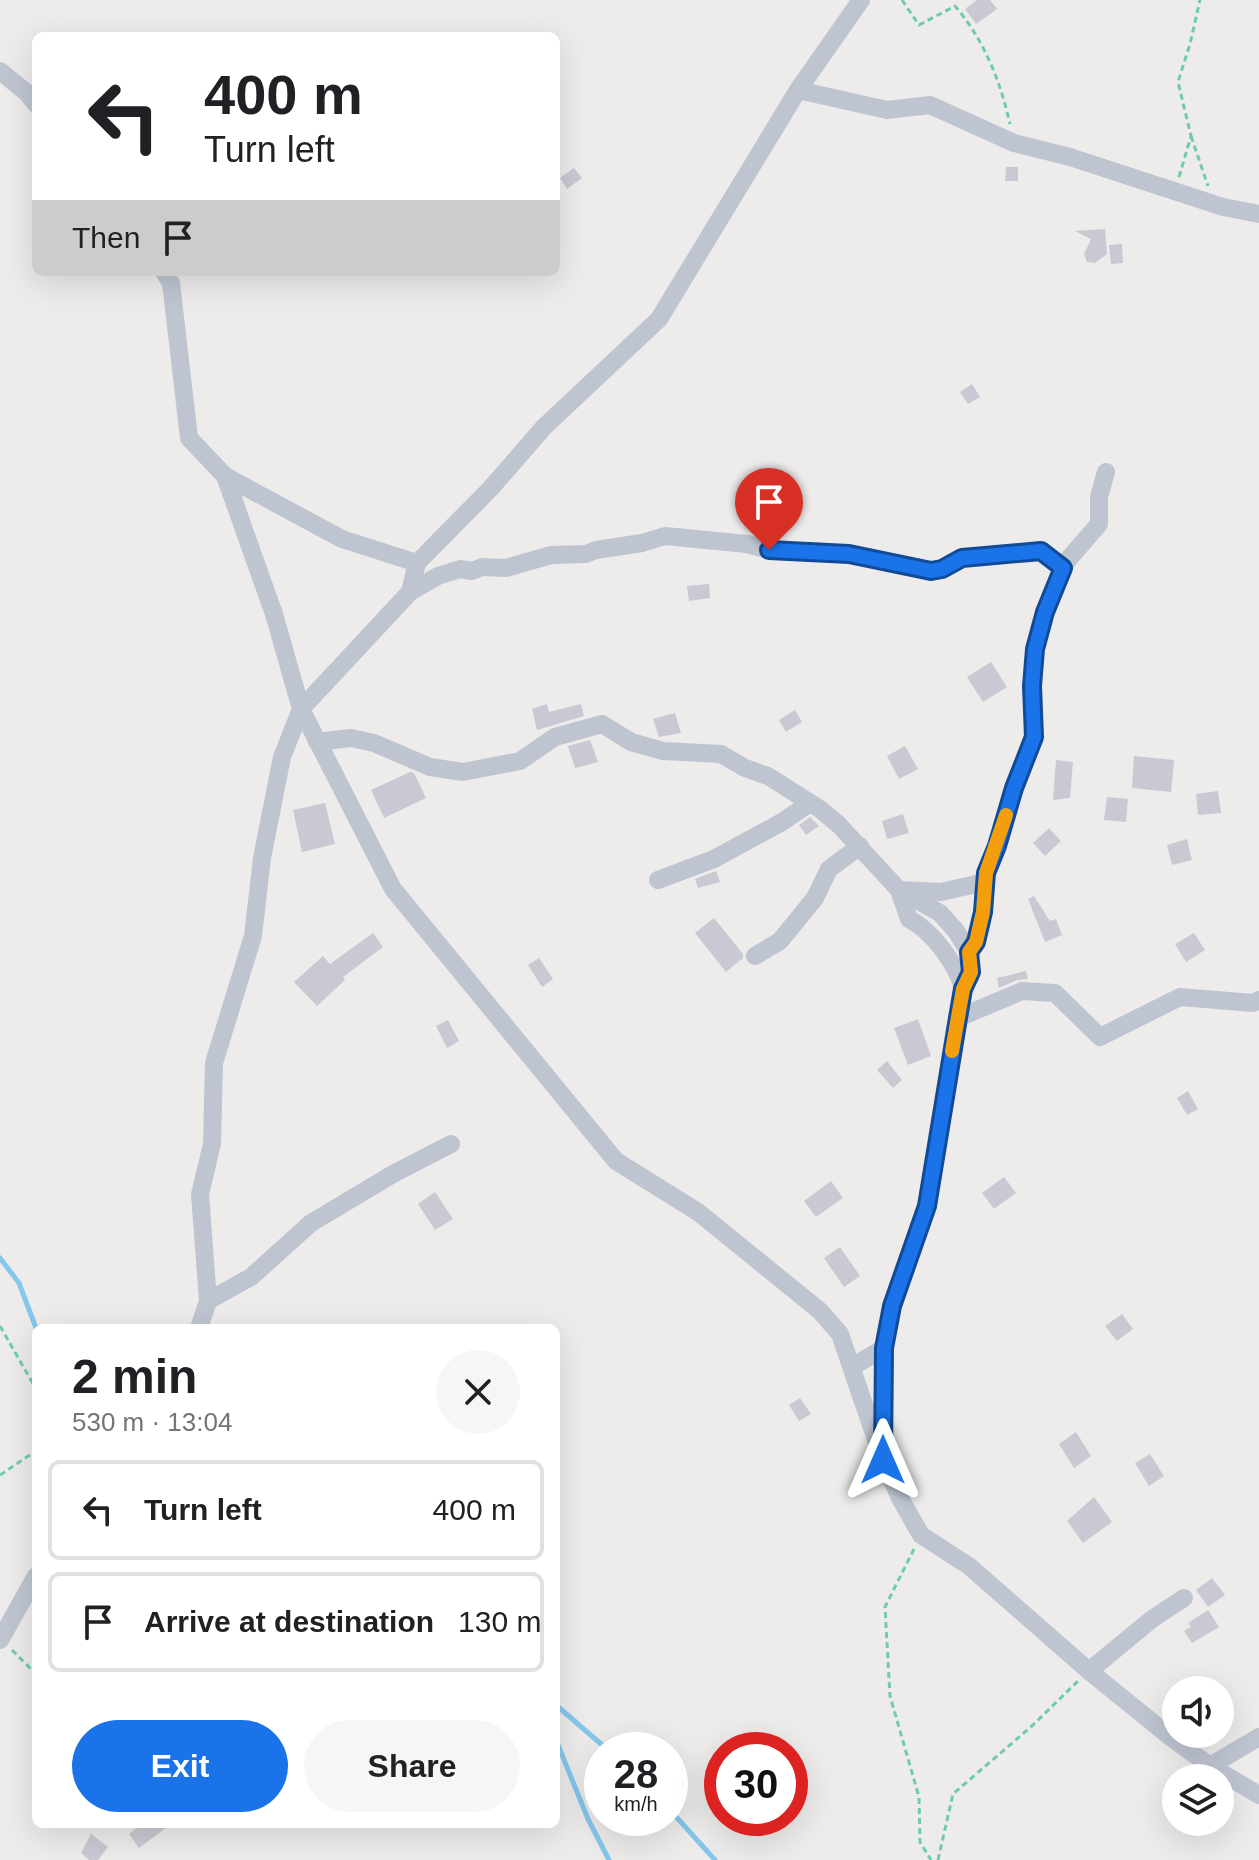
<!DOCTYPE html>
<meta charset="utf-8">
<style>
:root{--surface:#fff;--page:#f6f6f6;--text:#202124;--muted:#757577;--line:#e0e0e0;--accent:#1a73e8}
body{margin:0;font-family:Arial,sans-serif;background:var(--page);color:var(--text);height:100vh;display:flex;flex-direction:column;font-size:30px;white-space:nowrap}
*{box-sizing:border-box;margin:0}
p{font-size:26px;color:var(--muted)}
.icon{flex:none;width:44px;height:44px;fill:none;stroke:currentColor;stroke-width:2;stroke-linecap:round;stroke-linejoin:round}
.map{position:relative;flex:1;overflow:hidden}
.drawer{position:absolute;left:32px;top:1324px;width:528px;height:504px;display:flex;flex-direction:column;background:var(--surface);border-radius:12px;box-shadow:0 8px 32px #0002}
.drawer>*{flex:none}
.guide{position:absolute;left:32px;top:32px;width:528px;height:244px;border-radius:12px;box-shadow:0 8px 32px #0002;background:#fff;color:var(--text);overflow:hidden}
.tools{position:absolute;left:1162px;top:1676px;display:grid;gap:16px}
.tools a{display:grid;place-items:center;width:72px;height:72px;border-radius:50%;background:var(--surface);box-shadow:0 8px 32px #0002;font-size:40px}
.speed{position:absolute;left:584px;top:1732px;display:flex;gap:16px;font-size:40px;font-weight:700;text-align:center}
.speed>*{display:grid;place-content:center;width:104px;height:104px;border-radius:50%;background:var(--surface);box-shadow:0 8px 32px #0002;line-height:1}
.speed small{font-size:20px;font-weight:400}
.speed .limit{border:12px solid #d22;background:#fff;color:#111}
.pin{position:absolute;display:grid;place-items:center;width:68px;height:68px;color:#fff;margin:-82px -34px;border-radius:50% 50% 50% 0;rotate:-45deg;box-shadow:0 0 8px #0007}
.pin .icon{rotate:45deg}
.me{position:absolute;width:88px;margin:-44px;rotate:0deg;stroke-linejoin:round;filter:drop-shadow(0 0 6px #0008)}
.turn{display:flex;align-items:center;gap:28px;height:168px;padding:0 40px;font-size:36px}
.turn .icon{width:104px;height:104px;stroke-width:2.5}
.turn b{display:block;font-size:56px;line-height:68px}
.then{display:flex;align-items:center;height:76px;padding:0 40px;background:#0003;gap:16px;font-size:30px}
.round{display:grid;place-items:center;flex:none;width:84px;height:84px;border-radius:42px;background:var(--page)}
.overview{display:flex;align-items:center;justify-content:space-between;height:136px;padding:0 40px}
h1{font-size:48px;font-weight:700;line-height:60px}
.cta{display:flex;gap:16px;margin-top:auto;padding:16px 40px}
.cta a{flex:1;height:92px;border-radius:48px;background:var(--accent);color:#fff;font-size:32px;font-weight:700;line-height:92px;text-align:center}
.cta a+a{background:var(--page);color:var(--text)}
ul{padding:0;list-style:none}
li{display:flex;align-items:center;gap:24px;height:100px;margin:0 16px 12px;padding:0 24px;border:4px solid var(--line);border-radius:12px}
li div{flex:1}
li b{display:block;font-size:30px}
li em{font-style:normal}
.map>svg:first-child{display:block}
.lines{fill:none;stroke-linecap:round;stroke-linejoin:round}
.stream{stroke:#84c8ec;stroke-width:5}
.building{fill:#c8c9d2}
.path{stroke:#6fccab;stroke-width:3;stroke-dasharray:6 4;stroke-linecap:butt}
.street{stroke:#bec5d1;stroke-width:18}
.route-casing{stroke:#114b97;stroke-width:20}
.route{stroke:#1a73e8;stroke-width:14}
.slow{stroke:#f59e0b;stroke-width:14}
</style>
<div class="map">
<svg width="1259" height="1860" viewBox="0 0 1259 1860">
<rect width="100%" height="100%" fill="#eeebeb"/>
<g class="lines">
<g class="stream">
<path d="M0,1258L19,1283L36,1328"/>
<path d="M556,1705L608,1750"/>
<path d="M556,1740L588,1819L609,1860"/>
<path d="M670,1810L715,1860"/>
</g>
</g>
<g class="building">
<path d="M977,0H990L997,9L976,24L965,9Z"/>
<path d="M1006,167H1018V181H1005Z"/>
<path d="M574,168L582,178L567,189L560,178Z"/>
<path d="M1105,229L1107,254L1095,263L1087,262L1084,254L1091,239L1075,231Z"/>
<path d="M1122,244L1123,263L1111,264L1109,245Z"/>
<path d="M972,384L980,397L968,404L960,392Z"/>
<path d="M709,584L710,598L689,601L687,586Z"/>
<path d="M991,662L1007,687L983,702L967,677Z"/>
<path d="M547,704L549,712L581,704L584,716L537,730L532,709Z"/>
<path d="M795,710L802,722L786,732L779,720Z"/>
<path d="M675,713L681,733L659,737L653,719Z"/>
<path d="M590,740L598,762L575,768L568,746Z"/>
<path d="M905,746L918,769L899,779L887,756Z"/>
<path d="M1134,756L1174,760L1171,792L1132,788Z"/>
<path d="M1056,760L1073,762L1070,798L1053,800Z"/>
<path d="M410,772L414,773L426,798L384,818L371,790Z"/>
<path d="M1218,791L1221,813L1198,815L1196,794Z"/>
<path d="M1107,797L1128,799L1126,822L1104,820Z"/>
<path d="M325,803L335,844L302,852L293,810Z"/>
<path d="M903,814L909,833L887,839L882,821Z"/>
<path d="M810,817L819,826L806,835L799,825Z"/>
<path d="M1049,828L1061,841L1045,856L1033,843Z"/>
<path d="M1187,839L1192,860L1172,865L1167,845Z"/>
<path d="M716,871L720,882L698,888L695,879Z"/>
<path d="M1034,896L1050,921L1056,919L1062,935L1045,942L1028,899Z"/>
<path d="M714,918L743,954V958L726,972L695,933Z"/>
<path d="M373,933L383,947L343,977L345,980L317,1006L294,982L323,956L330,964Z"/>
<path d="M1194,933L1205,950L1186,962L1175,944Z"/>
<path d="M539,958L553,979L542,987L528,965Z"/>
<path d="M1026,971L1028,979L1017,980L999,988L997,978Z"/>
<path d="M918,1019L931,1056L908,1065L894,1028Z"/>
<path d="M448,1020L459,1041L447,1048L436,1026Z"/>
<path d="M887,1061L902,1080L893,1088L877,1070Z"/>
<path d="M1188,1091L1198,1109L1187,1115L1177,1098Z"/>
<path d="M1004,1177L1016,1193L994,1209L982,1193Z"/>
<path d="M831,1181L843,1198L816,1217L804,1201Z"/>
<path d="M435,1192L453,1219L435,1230L418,1204Z"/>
<path d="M840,1247L860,1276L844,1287L824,1258Z"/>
<path d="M1122,1314L1133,1329L1117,1341L1105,1326Z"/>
<path d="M800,1398L811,1414L799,1421L789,1405Z"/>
<path d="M1076,1432L1091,1456L1074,1468L1059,1444Z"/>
<path d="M1150,1454L1164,1476L1149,1486L1135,1463Z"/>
<path d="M1094,1497L1112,1522L1083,1543L1067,1521Z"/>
<path d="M1212,1578L1225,1595L1208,1607L1196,1590Z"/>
<path d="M1208,1610L1219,1627L1192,1643L1184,1631L1191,1627L1188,1623Z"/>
<path d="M142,1824L146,1828L152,1824H165L167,1827L139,1848L129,1834Z"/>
<path d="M91,1834L108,1847L98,1860H89L81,1853Z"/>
</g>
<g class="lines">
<g class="path">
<path d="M902,0L919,25L955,6C984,40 1000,80 1010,124"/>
<path d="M1191,136L1208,186"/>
<path d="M1179,177L1191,136L1178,82L1190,44L1200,0"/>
<path d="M0,1326L36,1389"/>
<path d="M0,1475L36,1451"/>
<path d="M914,1549L885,1607L890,1696L919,1797L920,1842L931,1860"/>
<path d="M12,1650L36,1674"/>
<path d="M938,1860L953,1794L1033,1725L1078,1681"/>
</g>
<g class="street">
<path d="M0,71L27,93L36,104"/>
<path d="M798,90L887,110L930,105L1014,143L1070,157L1223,207L1259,214"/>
<path d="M164,272L171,283L189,438L225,476L274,614L301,709L393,889L616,1161L698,1212L820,1311L840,1334L883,1460L901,1500L921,1535L969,1566L1089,1671L1173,1739L1210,1766L1259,1795"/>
<path d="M225,476L342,539L417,563L491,488L544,427L659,319L798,90L861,0"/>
<path d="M410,592L438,576L460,569L472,571L482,567L506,568L551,555L586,554L596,550L642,543L665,536L747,544L769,550L849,554L931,571L942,569L962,558L1041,551L1063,568"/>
<path d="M317,742L351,738L374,743L430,767L463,772L520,761L555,737L602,724L631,742L663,751L721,754L745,768L768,776L820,809L839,825L899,890L940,913L956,931L969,952L971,972L963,989L958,1018"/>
<path d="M658,880L714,859L782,822L810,803"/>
<path d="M969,952L976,942L983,912L986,873L997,846L1014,788L1034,737L1032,686L1035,649L1045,612L1066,562L1099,524V497L1106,472"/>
<path d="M755,956L780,941L815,898L829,869L860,846"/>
<path d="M963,989C957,964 932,931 909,919L899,890L941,892L985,882"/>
<path d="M208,1301L251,1277L311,1223L393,1174L451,1144"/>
<path d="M199,1328L208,1301L200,1194L212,1144L214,1063L253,936L262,858L282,757L301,709L410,592L417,563"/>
<path d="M852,1367L884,1348L892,1306L927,1206L958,1018L1022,991L1055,993L1100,1037L1180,997L1253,1003L1259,1000"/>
<path d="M883,1445L884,1348"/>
<path d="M0,1640L36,1576"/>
<path d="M1089,1671L1152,1619L1184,1598"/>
<path d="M1210,1766L1259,1737"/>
</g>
</g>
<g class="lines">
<defs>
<path id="route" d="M769,550L849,554L931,571L942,569L962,558L1041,551L1063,568L1045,612L1035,649L1032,686L1034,737L1014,788L997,846L986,873L983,912L976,942L969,952L971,972L963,989L958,1018L927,1206L892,1306L884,1348L883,1460"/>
</defs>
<use href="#route" class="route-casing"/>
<use href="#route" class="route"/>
<path class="slow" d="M952,1051L963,989L971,972L969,952L976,942L983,912L986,873L1006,815"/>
</g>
</svg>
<div class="tools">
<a><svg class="icon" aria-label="sound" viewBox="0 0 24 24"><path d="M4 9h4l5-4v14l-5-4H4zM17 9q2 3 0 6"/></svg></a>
<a><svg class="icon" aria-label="layers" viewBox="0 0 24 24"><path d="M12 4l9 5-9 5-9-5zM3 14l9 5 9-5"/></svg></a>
</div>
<div class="speed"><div>28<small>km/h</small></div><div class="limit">30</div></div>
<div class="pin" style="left:769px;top:550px;background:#d93025"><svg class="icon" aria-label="arrive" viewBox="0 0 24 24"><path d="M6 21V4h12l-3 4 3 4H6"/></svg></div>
<svg class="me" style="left:883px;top:1460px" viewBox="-20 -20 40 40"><path d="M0-17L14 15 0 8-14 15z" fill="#1a73e8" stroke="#fff" stroke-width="4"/></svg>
<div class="guide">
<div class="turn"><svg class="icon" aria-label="left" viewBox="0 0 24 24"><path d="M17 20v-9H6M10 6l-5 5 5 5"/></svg><div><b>400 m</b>Turn left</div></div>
<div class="then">Then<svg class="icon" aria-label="arrive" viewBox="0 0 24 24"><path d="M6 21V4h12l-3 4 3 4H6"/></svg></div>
</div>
<section class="drawer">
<div class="overview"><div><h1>2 min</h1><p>530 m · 13:04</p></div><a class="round"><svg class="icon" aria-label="close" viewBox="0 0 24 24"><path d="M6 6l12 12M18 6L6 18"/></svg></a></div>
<ul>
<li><svg class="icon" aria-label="left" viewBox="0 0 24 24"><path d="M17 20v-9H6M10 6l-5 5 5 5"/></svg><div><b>Turn left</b></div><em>400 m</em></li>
<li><svg class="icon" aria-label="arrive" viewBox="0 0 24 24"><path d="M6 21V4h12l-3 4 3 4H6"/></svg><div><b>Arrive at destination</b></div><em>130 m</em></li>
</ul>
<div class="cta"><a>Exit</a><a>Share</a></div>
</section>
</div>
